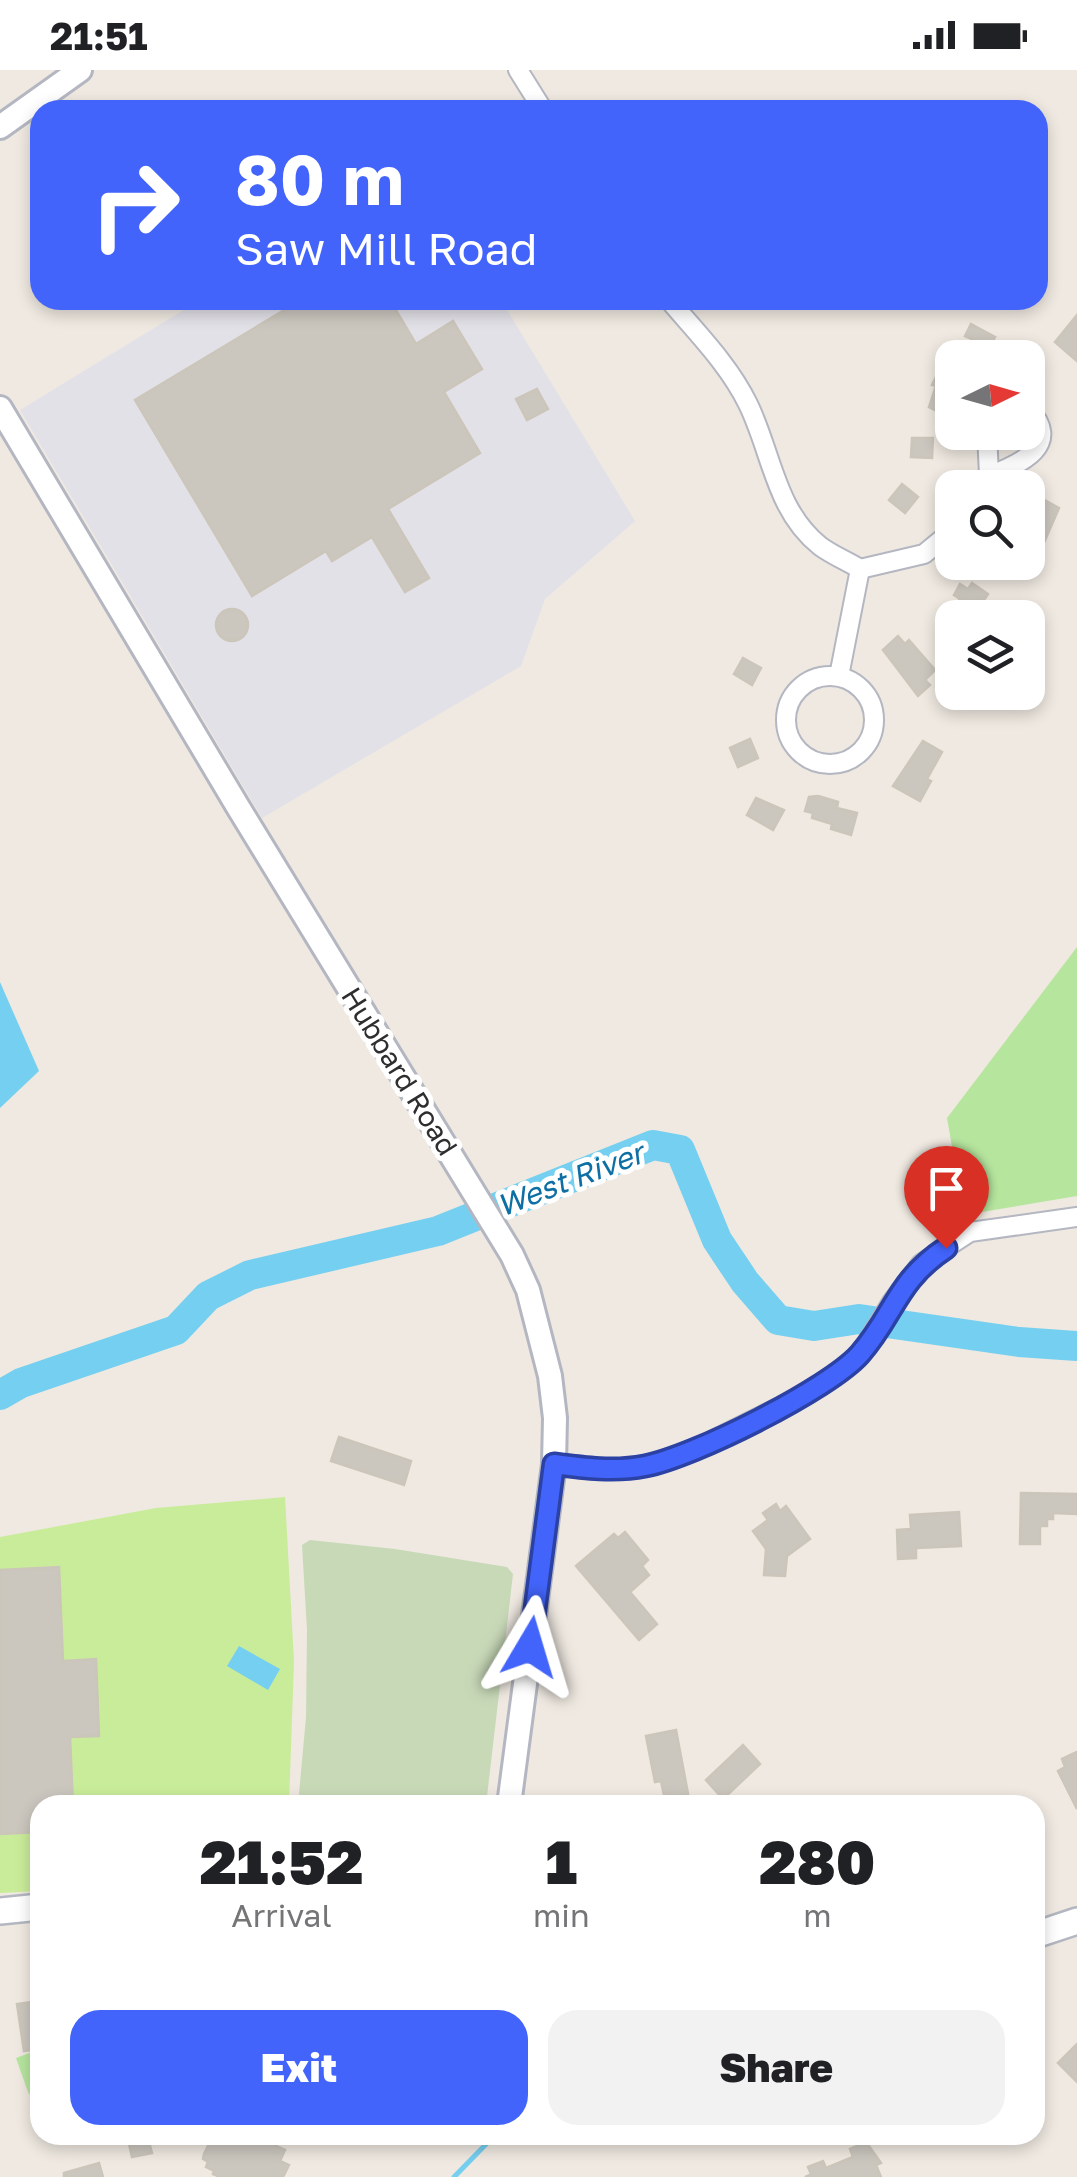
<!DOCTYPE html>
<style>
:root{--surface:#fff;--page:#f2f2f2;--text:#202124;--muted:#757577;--accent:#4264fb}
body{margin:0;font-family:"Golos Text",sans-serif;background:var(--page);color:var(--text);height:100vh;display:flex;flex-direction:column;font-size:38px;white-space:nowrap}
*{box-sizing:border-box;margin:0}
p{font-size:32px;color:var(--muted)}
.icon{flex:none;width:55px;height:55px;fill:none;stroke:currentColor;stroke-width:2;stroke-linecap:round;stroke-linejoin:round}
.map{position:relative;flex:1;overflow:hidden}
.sheet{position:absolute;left:30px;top:1725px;width:1015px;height:350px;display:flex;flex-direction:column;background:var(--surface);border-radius:30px;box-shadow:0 5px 15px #0003}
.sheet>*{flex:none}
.guide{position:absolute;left:30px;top:30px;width:1018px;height:210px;border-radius:30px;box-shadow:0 5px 15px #0003;background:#4264fb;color:#fff;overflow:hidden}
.needle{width:65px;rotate:85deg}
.buttons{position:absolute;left:935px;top:270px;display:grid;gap:20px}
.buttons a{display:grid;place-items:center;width:110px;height:110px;border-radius:20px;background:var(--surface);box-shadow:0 5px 15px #0003;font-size:50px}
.pin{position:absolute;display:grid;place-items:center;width:85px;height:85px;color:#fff;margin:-102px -42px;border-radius:50% 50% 50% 0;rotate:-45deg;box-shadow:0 0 10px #0007}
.pin .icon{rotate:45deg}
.me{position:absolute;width:110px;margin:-55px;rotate:7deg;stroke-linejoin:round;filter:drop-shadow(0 0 8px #0008)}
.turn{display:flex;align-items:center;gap:35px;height:210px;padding:0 40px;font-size:45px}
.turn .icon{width:130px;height:130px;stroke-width:2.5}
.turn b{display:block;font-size:70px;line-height:85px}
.eta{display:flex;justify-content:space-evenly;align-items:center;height:170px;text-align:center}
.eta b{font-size:60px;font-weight:800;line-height:70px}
.action{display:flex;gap:20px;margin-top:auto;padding:20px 40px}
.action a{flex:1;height:115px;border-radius:30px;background:var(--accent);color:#fff;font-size:40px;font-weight:800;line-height:115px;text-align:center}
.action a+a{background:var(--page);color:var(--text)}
.status{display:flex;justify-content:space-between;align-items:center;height:70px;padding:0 50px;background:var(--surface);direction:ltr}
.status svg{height:28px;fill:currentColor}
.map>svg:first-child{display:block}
.industrial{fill:#e3e1e8}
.green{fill:#b6e59e}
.cemetery{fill:#c8d9b8}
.pitch{fill:#c9ec9a}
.water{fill:#75cff0}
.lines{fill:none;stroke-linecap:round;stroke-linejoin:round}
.stream{stroke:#75cff0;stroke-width:5}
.river{stroke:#75cff0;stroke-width:30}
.building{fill:#cbc7bf;stroke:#cbc5ba;stroke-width:2.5}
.minor-casing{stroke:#b4b7c1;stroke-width:22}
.tertiary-casing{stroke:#b4b7c1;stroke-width:28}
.secondary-casing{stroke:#b4b7c1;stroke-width:30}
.minor{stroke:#fff;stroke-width:18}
.tertiary{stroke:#fff;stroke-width:22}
.secondary{stroke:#fff;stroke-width:25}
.route-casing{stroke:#2b41a3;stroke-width:25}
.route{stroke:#4264fb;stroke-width:18}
.labels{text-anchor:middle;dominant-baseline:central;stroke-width:10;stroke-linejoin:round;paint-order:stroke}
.street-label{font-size:28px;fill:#2e2e2e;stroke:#fff}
.water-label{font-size:30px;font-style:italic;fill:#0d6fa3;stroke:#fff}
</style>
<div class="status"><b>21:51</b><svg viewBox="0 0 49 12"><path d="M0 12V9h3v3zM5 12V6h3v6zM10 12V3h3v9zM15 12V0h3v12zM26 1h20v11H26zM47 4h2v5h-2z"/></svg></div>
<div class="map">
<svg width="1077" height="2107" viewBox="0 0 1077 2107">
<rect width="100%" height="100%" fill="#efe9e1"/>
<path class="industrial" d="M200,230H501L635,451L545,529L521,596L262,748L20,340Z"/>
<g class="green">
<path d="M1077,877V1126L964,1145L947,1048Z"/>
<path d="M40,1979V2041L28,2022L16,1988Z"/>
</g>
<path class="cemetery" d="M310,1470L395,1479L507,1497L513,1504L486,1735H298L306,1647L307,1560L302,1475Z"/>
<path class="pitch" d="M285,1427L294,1591L289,1735H40V1821L0,1823V1467L156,1438Z"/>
<g class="water">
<path d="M0,912L39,1001L0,1038Z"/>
<path d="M239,1576L280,1599L268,1620L227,1596Z"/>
</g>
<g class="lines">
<path class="stream" d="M454,2107L495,2065"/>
<path class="river" d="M0,1325L21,1313L176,1260L208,1226L250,1205L438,1161L653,1075L680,1080L717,1170L745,1212L778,1250L814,1256L859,1249L1019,1272L1077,1276"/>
</g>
<g class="building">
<path d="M301,230H390L416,274L453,251L482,299L444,322L480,383L388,439L429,508L405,522L372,467L332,491L326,481L252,526L135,330Z"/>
<path d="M1077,245V291L1055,272Z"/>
<path d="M971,254L995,267L986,284L969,275L972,269L965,266Z"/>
<path d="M941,297L952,302V334L947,346L929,337L936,316L932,315Z"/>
<path d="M537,319L548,339L527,350L516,329Z"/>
<path d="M912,368H933L932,388L911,387Z"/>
<path d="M902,414L918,427L905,443L889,430Z"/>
<path d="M1039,427L1059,438L1039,484H1028V451Z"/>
<path d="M972,513L988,524L974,545L957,533L960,529L954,525L960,514L968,519Z"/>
<circle cx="232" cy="555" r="16"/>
<path d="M898,566L905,574L909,570L935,600L925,610L930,615L918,626L883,580Z"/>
<path d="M743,588L761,598L752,615L734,604Z"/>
<path d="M750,669L758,688L738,697L730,678Z"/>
<path d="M923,671L942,682L927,709L931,711L920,731L893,716Z"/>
<path d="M818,726L838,732L837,738L857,743L851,765L831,759L832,754L812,748L813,743L805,741L809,727Z"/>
<path d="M756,728L784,740L773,760L747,745Z"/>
<path d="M339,1367L411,1391L404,1415L331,1391Z"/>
<path d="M1021,1423L1077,1424V1444L1053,1443V1449H1047V1456H1040V1474H1020Z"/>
<path d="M776,1434L780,1441L786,1436L810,1469L787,1486L785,1506L764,1505L766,1479L753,1461L768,1450L763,1443Z"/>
<path d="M959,1442L961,1476L916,1478V1488L898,1489L897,1460L911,1459L910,1445Z"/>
<path d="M625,1462L648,1490L642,1496L649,1505L630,1522L657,1554L639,1570L576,1496L614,1464L618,1468Z"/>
<path d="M59,1497L63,1591L96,1589L99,1666L70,1667L73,1735H40V1762L0,1764V1500Z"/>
<path d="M676,1660L686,1713L690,1735H666L661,1711L655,1712L646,1666Z"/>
<path d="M743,1675L760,1694L723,1729L706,1710Z"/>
<path d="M1077,1682V1739L1058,1701L1065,1697L1062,1689Z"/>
<path d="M40,1931V1979L24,1981L17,1934Z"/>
<path d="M1077,1974V2012L1058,1993Z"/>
<path d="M127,2065H147L152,2083L132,2087Z"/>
<path d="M218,2065H261L277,2073L276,2076L285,2080L280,2091L289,2095L283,2107H220L213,2104L214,2101L206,2097L208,2092L203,2089L204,2084L212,2068L216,2070Z"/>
<path d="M866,2072L881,2093L876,2095L881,2107H805L811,2104L808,2097L823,2091L826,2098L853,2087L850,2079Z"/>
<path d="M99,2093L103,2107H64V2103Z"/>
</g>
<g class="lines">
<defs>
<g id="minor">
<path d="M518,0L543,40"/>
<path d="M669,230C697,263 729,295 748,334C772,383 775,440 820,476C832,485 847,491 860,499L839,606"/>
<path d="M989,406C1022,393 1063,375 1028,338"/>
<path d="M982,418L989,406L987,362"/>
<path d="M860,499L924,484L952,461"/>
<circle cx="830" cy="650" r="44"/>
<path d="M554,1394L615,1399L646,1396L699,1377L806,1324L846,1297L861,1283L892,1232L921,1194L970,1162L1077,1147"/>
</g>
<g id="tertiary">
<path d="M0,57L80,0"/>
<path d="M0,338L238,737L512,1185L528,1220L550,1306L555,1348L554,1394L509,1735"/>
</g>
<g id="secondary">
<path d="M0,1841L40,1837"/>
<path d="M1035,1865L1077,1851"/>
</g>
</defs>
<use href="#minor" class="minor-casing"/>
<use href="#tertiary" class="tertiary-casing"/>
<use href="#secondary" class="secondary-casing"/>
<use href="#minor" class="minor"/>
<use href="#tertiary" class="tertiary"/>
<use href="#secondary" class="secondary"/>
</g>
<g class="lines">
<defs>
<path id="route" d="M530,1577L554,1394C584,1398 615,1402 645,1396C693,1387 829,1319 860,1284C895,1244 896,1211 946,1178"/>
</defs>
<use href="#route" class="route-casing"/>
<use href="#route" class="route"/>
</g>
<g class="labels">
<g class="street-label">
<text transform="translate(400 1001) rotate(58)">Hubbard Road</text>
</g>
<g class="water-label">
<text transform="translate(570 1109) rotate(-21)">West River</text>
</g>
</g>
</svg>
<div class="buttons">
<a><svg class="needle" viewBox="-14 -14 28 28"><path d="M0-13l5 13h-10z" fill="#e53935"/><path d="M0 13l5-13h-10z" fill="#757577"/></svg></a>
<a><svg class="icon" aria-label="search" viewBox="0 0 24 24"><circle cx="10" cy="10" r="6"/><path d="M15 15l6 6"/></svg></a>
<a><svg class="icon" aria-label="layers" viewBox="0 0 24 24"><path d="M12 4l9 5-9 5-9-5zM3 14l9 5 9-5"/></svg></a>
</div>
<div class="pin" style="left:946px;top:1178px;background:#d93025"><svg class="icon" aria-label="arrive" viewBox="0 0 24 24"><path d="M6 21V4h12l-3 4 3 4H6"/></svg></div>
<svg class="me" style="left:530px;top:1577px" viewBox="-20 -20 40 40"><path d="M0-17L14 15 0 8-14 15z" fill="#4264fb" stroke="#fff" stroke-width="4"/></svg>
<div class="guide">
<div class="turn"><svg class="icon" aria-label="right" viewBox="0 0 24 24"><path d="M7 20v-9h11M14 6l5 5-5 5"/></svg><div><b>80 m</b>Saw Mill Road</div></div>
</div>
<section class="sheet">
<div class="eta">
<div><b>21:52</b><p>Arrival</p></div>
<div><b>1</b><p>min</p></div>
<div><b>280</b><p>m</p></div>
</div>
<div class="action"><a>Exit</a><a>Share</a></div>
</section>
</div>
